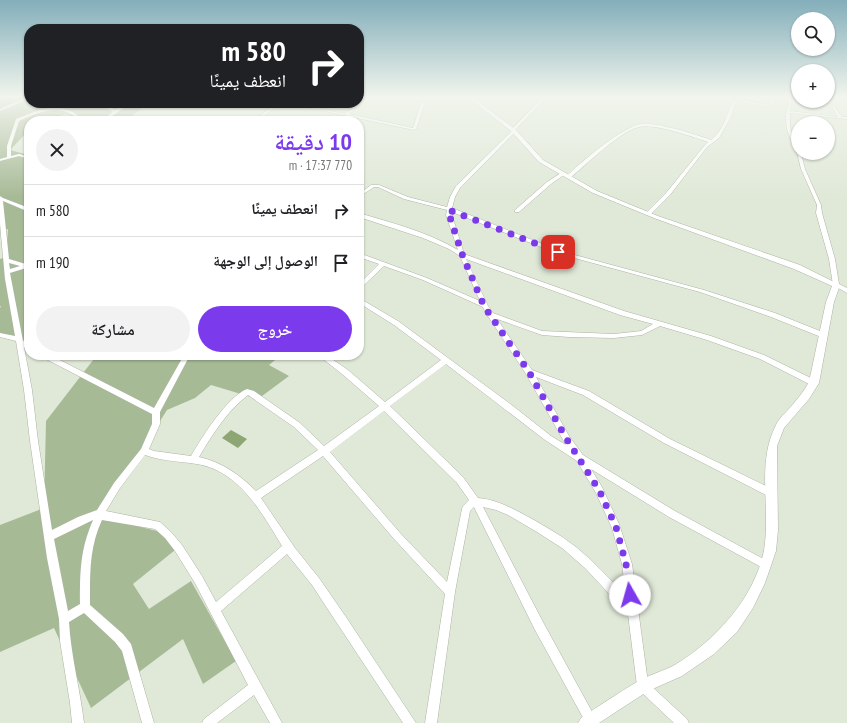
<!DOCTYPE html>
<html lang="ar">
<meta charset="utf-8">
<style>
:root{--surface:#fff;--page:#f2f2f2;--text:#202124;--muted:#757577;--line:#e0e0e0;--accent:#7c3aed}
body{margin:0;font-family:"PT Sans Narrow","Noto Naskh Arabic",sans-serif;background:var(--page);color:var(--text);direction:rtl;height:100vh;display:flex;flex-direction:column;font-size:15px;white-space:nowrap}
*{box-sizing:border-box;margin:0}
p{font-size:13px;color:var(--muted)}
.icon{flex:none;width:22px;height:22px;fill:none;stroke:currentColor;stroke-width:2;stroke-linecap:round;stroke-linejoin:round}
.map{position:relative;flex:1;overflow:hidden;direction:ltr}
.drawer{position:absolute;left:24px;top:116px;width:340px;height:244px;display:flex;flex-direction:column;background:var(--surface);border-radius:16px;box-shadow:0 1px 3px #0004;direction:rtl}
.drawer>*{flex:none}
.guide{position:absolute;left:24px;top:24px;width:340px;height:84px;border-radius:16px;box-shadow:0 1px 3px #0004;direction:rtl;background:#202124;color:#fff;overflow:hidden}
.controls{position:absolute;left:791px;top:12px;display:grid;gap:8px}
.controls a{display:grid;place-items:center;width:44px;height:44px;border-radius:50%;background:var(--surface);box-shadow:0 1px 3px #0004;font-size:20px}
.pin{position:absolute;display:grid;place-items:center;width:34px;height:34px;color:#fff;margin:-17px;border-radius:8px;box-shadow:0 2px 6px #0006}
.me{position:absolute;width:44px;margin:-22px;rotate:353deg;stroke-linejoin:round;filter:drop-shadow(0 0 3px #0008)}
.turn{display:flex;align-items:center;gap:14px;height:84px;padding:0 12px;font-size:18px}
.turn .icon{width:52px;height:52px;stroke-width:2.5}
.turn b{display:block;font-size:28px;line-height:34px}
.round{display:grid;place-items:center;flex:none;width:42px;height:42px;border-radius:21px;background:var(--page)}
.summary{display:flex;align-items:center;justify-content:space-between;height:68px;padding:0 12px}
h1{font-size:24px;font-weight:600;line-height:30px;color:var(--accent)}
.primary-button{display:flex;gap:8px;margin-top:auto;padding:8px 12px}
.primary-button a{flex:1;height:46px;border-radius:24px;background:var(--accent);color:#fff;font-size:16px;font-weight:600;line-height:46px;text-align:center}
.primary-button a+a{background:var(--page);color:var(--text)}
ul{padding:0;list-style:none}
li{display:flex;align-items:center;gap:12px;height:52px;padding:0 12px;border-top:1px solid var(--line)}
li div{flex:1}
li b{display:block;font-size:15px}
li em{font-style:normal}
.map>svg:first-child{display:block}
.green{fill:#a7ba96}
.water{fill:#8da674}
.lines{fill:none;stroke-linecap:round;stroke-linejoin:round}
.minor-casing{stroke:#acb4a4;stroke-width:1}
.tertiary-casing{stroke:#acb4a4;stroke-width:1}
.minor{fill:#fff;fill-rule:evenodd}
.tertiary{fill:#fff;fill-rule:evenodd}
.route{stroke:#7c3aed;stroke-width:7;stroke-dasharray:0 12.6}
</style>
<div class="map">
<svg width="847" height="723" viewBox="0 0 847 723">
<rect width="100%" height="100%" fill="#e0e9d8"/>
<g class="green">
<path d="M0,96H29V103H149L125,121H80L79,119L66,114L42,121H29V130L10,150L29,155V338L24,340L0,333V308L1,306H0V259L6,257L8,229L0,231Z"/>
<path d="M97,355H281L269,365L289,376L258,399L211,385L195,398L167,410L100,517L157,531L180,546L133,584L149,609L191,581L236,661L203,684L183,639L91,708L54,628L0,652V525L44,508L46,421Z"/>
</g>
<path class="water" d="M231,430L247,439L238,448L222,438Z"/>
<g class="lines">
<defs>
<g id="minor">
<path d="M370,96H374L349,114L413,128L421,103L424,101L407,96H414L426,99L430,96H434L425,103L416,129L414,130L286,103H293L345,114Z"/>
<path d="M544,96H548L515,130V132L460,188L455,197L452,208L560,251L704,290L775,313L825,333L826,335L825,337H821L771,317L700,292L556,253L452,212V215L464,254L624,311L711,336L764,355L817,381L818,383L817,385H811L760,359L707,340L660,326L642,335L614,338L569,337L542,335L497,319L532,370L589,391L670,439L774,490L775,493L774,496L771,497L768,496L664,443L583,395L536,377L569,436L583,455L675,511L769,562L771,565L769,568L766,570L763,568L669,517L591,469L602,487L619,524L632,564L648,683L687,719L689,723H674L639,690L637,686L628,614L585,568L562,548L537,532L508,515L496,510L483,507L543,622L596,719L594,723H586L535,630L474,507L470,511L455,592L437,723H425L445,594L395,540L323,456L261,498L295,548L319,578L346,617L416,723H403L327,608L312,585L287,554L221,611L282,723H270L254,695L217,723H202L204,719L248,685L195,583L175,551L165,538L155,529L102,520C89,548 90,574 90,605L123,634L131,644L154,723H142L122,651L115,642L84,613L69,622C71,656 80,689 84,723H72L70,703L60,641L59,619L47,558L30,441L24,390L16,341L0,337V333L15,336L5,279L0,224V196L3,198L29,208V212L3,201L9,259L29,265V269L26,268L10,273L23,341L29,344V349L24,347L32,390L38,441L52,530L78,517L97,510L114,483L141,449L152,424V414L42,357L41,355H50L154,408L184,355H190L160,412V424L149,449L154,451L191,456C202,437 227,397 247,389L254,391L300,423L324,446L379,406L342,374L318,355H326L348,370L385,402L441,360L394,325L359,303V298L398,321L513,406L551,436L566,445L526,374L488,316H487L483,307L423,280L384,266L361,288L359,289V284L379,264L359,257V253L427,278L480,301L460,256L449,249L423,238L359,217V213C392,223 428,232 458,250L446,215L447,210L404,199L378,187H374L359,197V194L371,185H379L408,197L447,207L450,197L456,186L512,131V129ZM466,259L620,315L653,324L641,331L614,334L542,331L493,313L488,306ZM9,263L20,266L10,269ZM446,364L545,440L577,461L596,493L612,528L622,564L626,596C610,579 594,562 576,547C559,534 540,523 521,513C508,506 493,499 478,498L463,477L390,406ZM248,395L294,427L318,450L256,491C240,475 222,462 199,457C212,435 227,411 248,395ZM384,411L457,483L469,500L463,506L462,509L447,582L401,534L330,452ZM145,455C164,462 183,461 202,465C241,474 263,515 282,546L216,602L202,576L182,545L171,532L160,522L106,511L120,488ZM93,520C80,550 80,572 80,604L68,611L54,539Z"/>
<path d="M772,96H776L773,105L769,107L746,103L735,104L731,117L719,138L707,147L670,195L650,215L645,214L666,193L705,145L708,142C693,137 654,123 639,127C620,131 586,165 570,178L566,177C578,164 625,125 641,124C658,122 694,134 711,140C723,131 726,116 732,102L746,101L769,105Z"/>
<path d="M777,96H783L792,99L790,111L838,117L832,107L834,106L842,117H847V119L790,113V128L798,145V151H797C786,131 783,122 789,101Z"/>
<path d="M29,98V100L24,101L0,111V109L22,99Z"/>
<path d="M99,103H103L115,110L127,103H131L105,121H100L113,112Z"/>
<path d="M276,103H280L258,121H254Z"/>
<path d="M56,107C66,109 73,111 80,117L79,121H75L76,117C58,104 38,112 19,121L11,146V156L19,154L29,157V159L19,156L0,161V159L7,157V146L16,119L39,110Z"/>
<path d="M797,152L801,153L805,169L821,205L822,213L835,259L839,284L847,288V293L833,285L829,259L816,213L817,205L801,169Z"/>
<path d="M561,173L565,174L551,184L519,212H515V210L547,182Z"/>
</g>
<path id="tertiary" d="M466,96H471L515,129L543,160L597,191L658,216L800,265L840,285L834,302L819,383L809,399L784,428L777,446L778,530L776,551L765,583L753,608L737,632L714,654L682,676L648,691L599,723H578L581,718C599,706 618,693 637,682C648,675 661,672 673,666C714,642 755,598 764,550C771,509 756,463 776,425C778,420 783,415 787,411C795,402 803,393 809,382L826,302L832,286L794,269L654,218L593,193L539,162L511,131Z"/>
</defs>
<use href="#minor" class="minor-casing"/>
<use href="#tertiary" class="tertiary-casing"/>
<use href="#minor" class="minor"/>
<use href="#tertiary" class="tertiary"/>
</g>
<linearGradient id="sky" x2="0" y2="1"><stop stop-color="#83aeba"/><stop offset="0.49" stop-color="#f1f5ed"/><stop offset="1" stop-color="#f1f5ed" stop-opacity="0"/></linearGradient>
<rect width="847" height="197" fill="url(#sky)"/>
<g class="lines">
<path class="route" d="M558,252L449,210V214L462,254L484,306L529,372L566,438L599,490L616,527L626,564L630,595"/>
</g>
</svg>
<div class="controls">
<a><svg class="icon" aria-label="search" viewBox="0 0 24 24"><circle cx="10" cy="10" r="6"/><path d="M15 15l6 6"/></svg></a>
<a>+</a>
<a>−</a>
</div>
<div class="pin" style="left:558px;top:252px;background:#d93025"><svg class="icon" aria-label="arrive" viewBox="0 0 24 24"><path d="M6 21V4h12l-3 4 3 4H6"/></svg></div>
<svg class="me" style="left:630px;top:595px" viewBox="-20 -20 40 40"><circle r="19" fill="#fff"/><path d="M0-13L10 11 0 6-10 11z" fill="#7c3aed"/></svg>
<div class="guide">
<div class="turn"><svg class="icon" aria-label="right" viewBox="0 0 24 24"><path d="M7 20v-9h11M14 6l5 5-5 5"/></svg><div><b>580 m</b>انعطف يمينًا</div></div>
</div>
<section class="drawer">
<div class="summary"><div><h1>10 دقيقة</h1><p>770 m · 17:37</p></div><a class="round"><svg class="icon" aria-label="close" viewBox="0 0 24 24"><path d="M6 6l12 12M18 6L6 18"/></svg></a></div>
<ul>
<li><svg class="icon" aria-label="right" viewBox="0 0 24 24"><path d="M7 20v-9h11M14 6l5 5-5 5"/></svg><div><b>انعطف يمينًا</b></div><em>580 m</em></li>
<li><svg class="icon" aria-label="arrive" viewBox="0 0 24 24"><path d="M6 21V4h12l-3 4 3 4H6"/></svg><div><b>الوصول إلى الوجهة</b></div><em>190 m</em></li>
</ul>
<div class="primary-button"><a>خروج</a><a>مشاركة</a></div>
</section>
</div>
